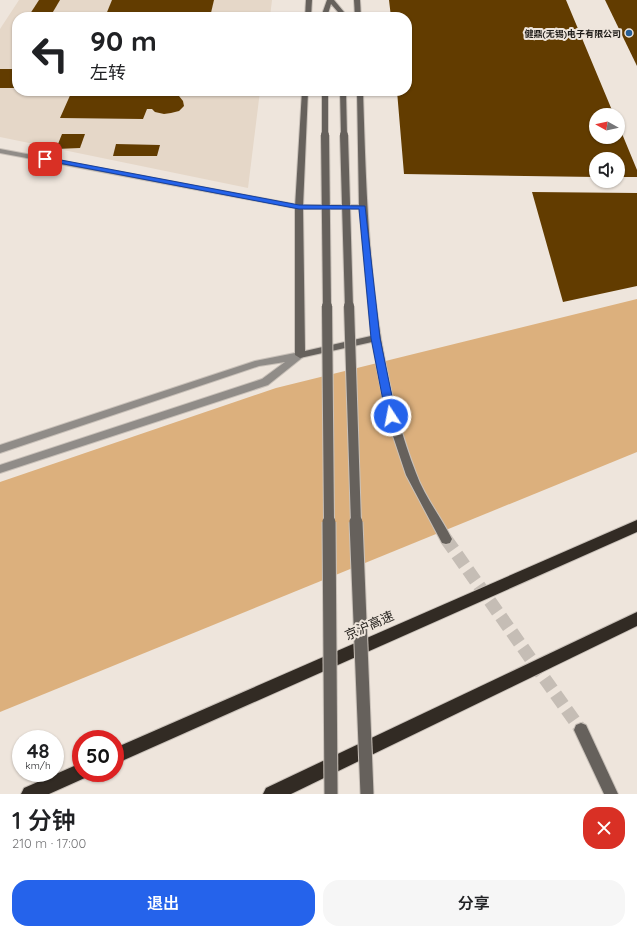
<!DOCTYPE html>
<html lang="zh">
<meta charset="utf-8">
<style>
:root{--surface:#fff;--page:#f6f6f6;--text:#202124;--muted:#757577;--accent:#2563eb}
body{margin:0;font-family:Quicksand,"Noto Sans SC",sans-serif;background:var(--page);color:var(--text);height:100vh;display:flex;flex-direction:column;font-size:15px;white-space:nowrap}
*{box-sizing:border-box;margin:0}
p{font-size:13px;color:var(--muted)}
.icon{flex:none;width:22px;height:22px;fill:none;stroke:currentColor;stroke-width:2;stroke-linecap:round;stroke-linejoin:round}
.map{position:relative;height:794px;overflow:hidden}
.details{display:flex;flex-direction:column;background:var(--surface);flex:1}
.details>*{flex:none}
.top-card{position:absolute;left:12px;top:12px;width:400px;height:84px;border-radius:16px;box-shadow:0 1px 3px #0004;background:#fff;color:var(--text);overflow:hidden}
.needle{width:26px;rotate:278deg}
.controls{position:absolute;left:589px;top:108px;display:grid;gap:8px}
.controls a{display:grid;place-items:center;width:36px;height:36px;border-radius:50%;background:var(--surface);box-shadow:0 1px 3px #0004;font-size:20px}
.speed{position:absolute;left:12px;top:730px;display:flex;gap:8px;font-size:20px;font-weight:700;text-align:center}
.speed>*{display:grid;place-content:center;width:52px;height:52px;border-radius:50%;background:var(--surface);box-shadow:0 1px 3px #0004;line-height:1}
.speed small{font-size:10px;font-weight:400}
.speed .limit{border:6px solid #d22;background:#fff;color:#111}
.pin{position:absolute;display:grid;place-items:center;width:34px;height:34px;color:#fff;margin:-17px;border-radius:8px;box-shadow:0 2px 6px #0006}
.me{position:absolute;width:44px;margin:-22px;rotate:349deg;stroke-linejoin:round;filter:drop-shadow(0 0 3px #0008)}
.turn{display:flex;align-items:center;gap:14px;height:84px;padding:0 12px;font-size:18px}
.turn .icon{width:52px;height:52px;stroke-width:2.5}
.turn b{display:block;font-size:28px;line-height:34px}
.round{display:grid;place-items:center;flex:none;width:42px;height:42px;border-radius:16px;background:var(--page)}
.headline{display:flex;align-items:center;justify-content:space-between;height:68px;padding:0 12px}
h1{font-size:24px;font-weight:600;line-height:30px}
.primary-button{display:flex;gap:8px;margin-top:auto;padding:8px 12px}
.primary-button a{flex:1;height:46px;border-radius:16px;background:var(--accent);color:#fff;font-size:16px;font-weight:600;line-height:46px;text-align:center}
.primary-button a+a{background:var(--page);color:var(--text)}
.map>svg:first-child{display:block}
.built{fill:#e5d7c8}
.green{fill:#dcb07d}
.building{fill:#623c00}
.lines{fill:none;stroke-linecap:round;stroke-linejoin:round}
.secondary-tunnel{stroke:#c5bdb5;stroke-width:13;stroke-dasharray:13 6;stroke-linecap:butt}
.service-casing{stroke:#c9c1b9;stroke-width:2}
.minor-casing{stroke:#c9c1b9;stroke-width:2}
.secondary-casing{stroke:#c9c1b9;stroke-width:2}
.motorway-casing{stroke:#c9c1b9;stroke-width:2}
.service{fill:#908c88;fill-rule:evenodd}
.minor{fill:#908c88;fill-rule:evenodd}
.secondary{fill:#66615c;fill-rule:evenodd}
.motorway{fill:#322b24;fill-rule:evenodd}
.secondary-bridge-far3-casing{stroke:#c9c1b9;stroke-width:8;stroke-linecap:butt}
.secondary-bridge-far2-casing{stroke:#c9c1b9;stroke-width:10;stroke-linecap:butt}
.secondary-bridge-far1-casing{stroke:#c9c1b9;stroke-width:12;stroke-linecap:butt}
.secondary-bridge-casing{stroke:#c9c1b9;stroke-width:15;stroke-linecap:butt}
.secondary-bridge-far3{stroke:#66615c;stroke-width:6}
.secondary-bridge-far2{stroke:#66615c;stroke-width:8}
.secondary-bridge-far1{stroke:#66615c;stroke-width:10}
.secondary-bridge{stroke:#66615c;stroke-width:13}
.route{fill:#2563eb;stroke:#184099}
.poi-dot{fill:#265f97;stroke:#eee5dc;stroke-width:1.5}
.labels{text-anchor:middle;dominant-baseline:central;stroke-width:4;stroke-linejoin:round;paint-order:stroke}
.far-poi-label{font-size:9px;font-weight:bold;fill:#1f1c18;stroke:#eee5dc;text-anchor:end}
.near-street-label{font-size:13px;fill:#1f1c18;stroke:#eee5dc}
</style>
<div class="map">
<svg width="637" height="794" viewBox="0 0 637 794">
<rect width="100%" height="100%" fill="#eee5dc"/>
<path class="built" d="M19,0H272L270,17H17V91H260L248,188L0,137V29Z"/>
<path class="green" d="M637,299V452L0,712V482L276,388Z"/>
<g class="building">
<path d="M39,0H60L50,17H28Z"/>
<path d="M112,0H214L210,17H105Z"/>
<path d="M389,0H566L614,115H596V137H618V124L637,170V177H618V159H596V177L404,174L397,91H407V17H391Z"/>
<path d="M605,0H637V66Z"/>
<rect x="0" y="69" width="17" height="19"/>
<path d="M72,91H174L173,96H179L183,101L184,106L179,111L171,113L164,114L155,112L152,109H147L143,119L60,118Z"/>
<path d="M62,134H85L80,148L56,149Z"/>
<path d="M116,144L160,145L157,156H113Z"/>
<path d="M532,192L637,193V286L563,302Z"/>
</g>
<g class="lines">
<path class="secondary-tunnel" d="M446,539L581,730"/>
<defs>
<path id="service" d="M300,352L305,355L303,357L268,385L0,473V465L262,379L285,362L259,366L0,453V445L255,361Z"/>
<path id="minor" d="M0,149L299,205H363L367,207L363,209H299L0,153Z"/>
<g id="secondary">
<path d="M306,0H312L311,17H305Z"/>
<path d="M327,0H334L344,12V17H338V12L331,4L327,17H321Z"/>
<path d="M354,0H360L361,17H355Z"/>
<path d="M302,91H308L303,207L305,351L371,336L359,207L357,91H363C367,218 370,353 416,473C424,496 441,517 452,539L450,543L446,544L442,543L406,475L386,415L372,342L300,358L295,355V207Z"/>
<path d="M581,723L586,725L618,794H604L574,730L576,725Z"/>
</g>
<g id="motorway">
<path d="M637,520V532L115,764V748Z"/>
<path d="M637,612V626L291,794H263L266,788Z"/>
<path d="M81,763V773H89L87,777L49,794H21L24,788Z"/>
</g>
</defs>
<use href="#service" class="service-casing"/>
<use href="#minor" class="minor-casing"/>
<use href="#secondary" class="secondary-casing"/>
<use href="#motorway" class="motorway-casing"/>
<use href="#service" class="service"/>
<use href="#minor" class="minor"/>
<use href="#secondary" class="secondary"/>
<use href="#motorway" class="motorway"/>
<defs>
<g id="secondary-bridge-far3">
<path d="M325,91V136"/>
<path d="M343,91L344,136"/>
</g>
<g id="secondary-bridge-far2">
<path d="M325,135L327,307"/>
<path d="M344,135L349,307"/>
</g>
<g id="secondary-bridge-far1">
<path d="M327,306L329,523"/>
<path d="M349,306L356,523"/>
</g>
<g id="secondary-bridge">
<path d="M329,522L331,794"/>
<path d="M356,522L367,794"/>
</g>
</defs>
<use href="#secondary-bridge-far3" class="secondary-bridge-far3-casing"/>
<use href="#secondary-bridge-far2" class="secondary-bridge-far2-casing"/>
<use href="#secondary-bridge-far1" class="secondary-bridge-far1-casing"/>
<use href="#secondary-bridge" class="secondary-bridge-casing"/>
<use href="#secondary-bridge-far3" class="secondary-bridge-far3"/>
<use href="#secondary-bridge-far2" class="secondary-bridge-far2"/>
<use href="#secondary-bridge-far1" class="secondary-bridge-far1"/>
<use href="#secondary-bridge" class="secondary-bridge"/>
</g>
<path class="route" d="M45,157L299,205L365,206L380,338L396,416L394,418L391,419L386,416L371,338L359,209H299L43,160L42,159Z"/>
<circle class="poi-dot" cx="629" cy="33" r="4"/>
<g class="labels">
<g class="far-poi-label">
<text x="621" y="33">健鼎(无锡)电子有限公司</text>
</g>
<g class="near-street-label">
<text transform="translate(369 625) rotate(-24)">京沪高速</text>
</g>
</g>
</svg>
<div class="controls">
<a><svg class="needle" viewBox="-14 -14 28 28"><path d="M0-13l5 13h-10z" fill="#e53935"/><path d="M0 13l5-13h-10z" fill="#757577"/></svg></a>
<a><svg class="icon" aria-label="sound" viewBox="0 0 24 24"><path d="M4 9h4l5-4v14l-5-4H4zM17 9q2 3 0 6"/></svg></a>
</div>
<div class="speed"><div>48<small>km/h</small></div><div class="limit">50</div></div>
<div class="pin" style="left:45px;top:159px;background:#d93025"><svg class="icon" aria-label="arrive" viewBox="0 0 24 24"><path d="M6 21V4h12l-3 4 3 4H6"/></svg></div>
<svg class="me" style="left:391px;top:416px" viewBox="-20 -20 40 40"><circle r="17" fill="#2563eb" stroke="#fff" stroke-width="3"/><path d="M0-11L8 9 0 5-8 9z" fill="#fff"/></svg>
<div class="top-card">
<div class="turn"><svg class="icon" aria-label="left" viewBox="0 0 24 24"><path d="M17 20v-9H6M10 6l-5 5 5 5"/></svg><div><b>90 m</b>左转</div></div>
</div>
</div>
<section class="details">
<div class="headline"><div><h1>1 分钟</h1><p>210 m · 17:00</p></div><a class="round" style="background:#d93025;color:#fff"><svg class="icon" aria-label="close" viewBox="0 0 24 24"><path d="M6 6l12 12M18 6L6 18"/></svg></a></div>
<div class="primary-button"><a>退出</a><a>分享</a></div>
</section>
